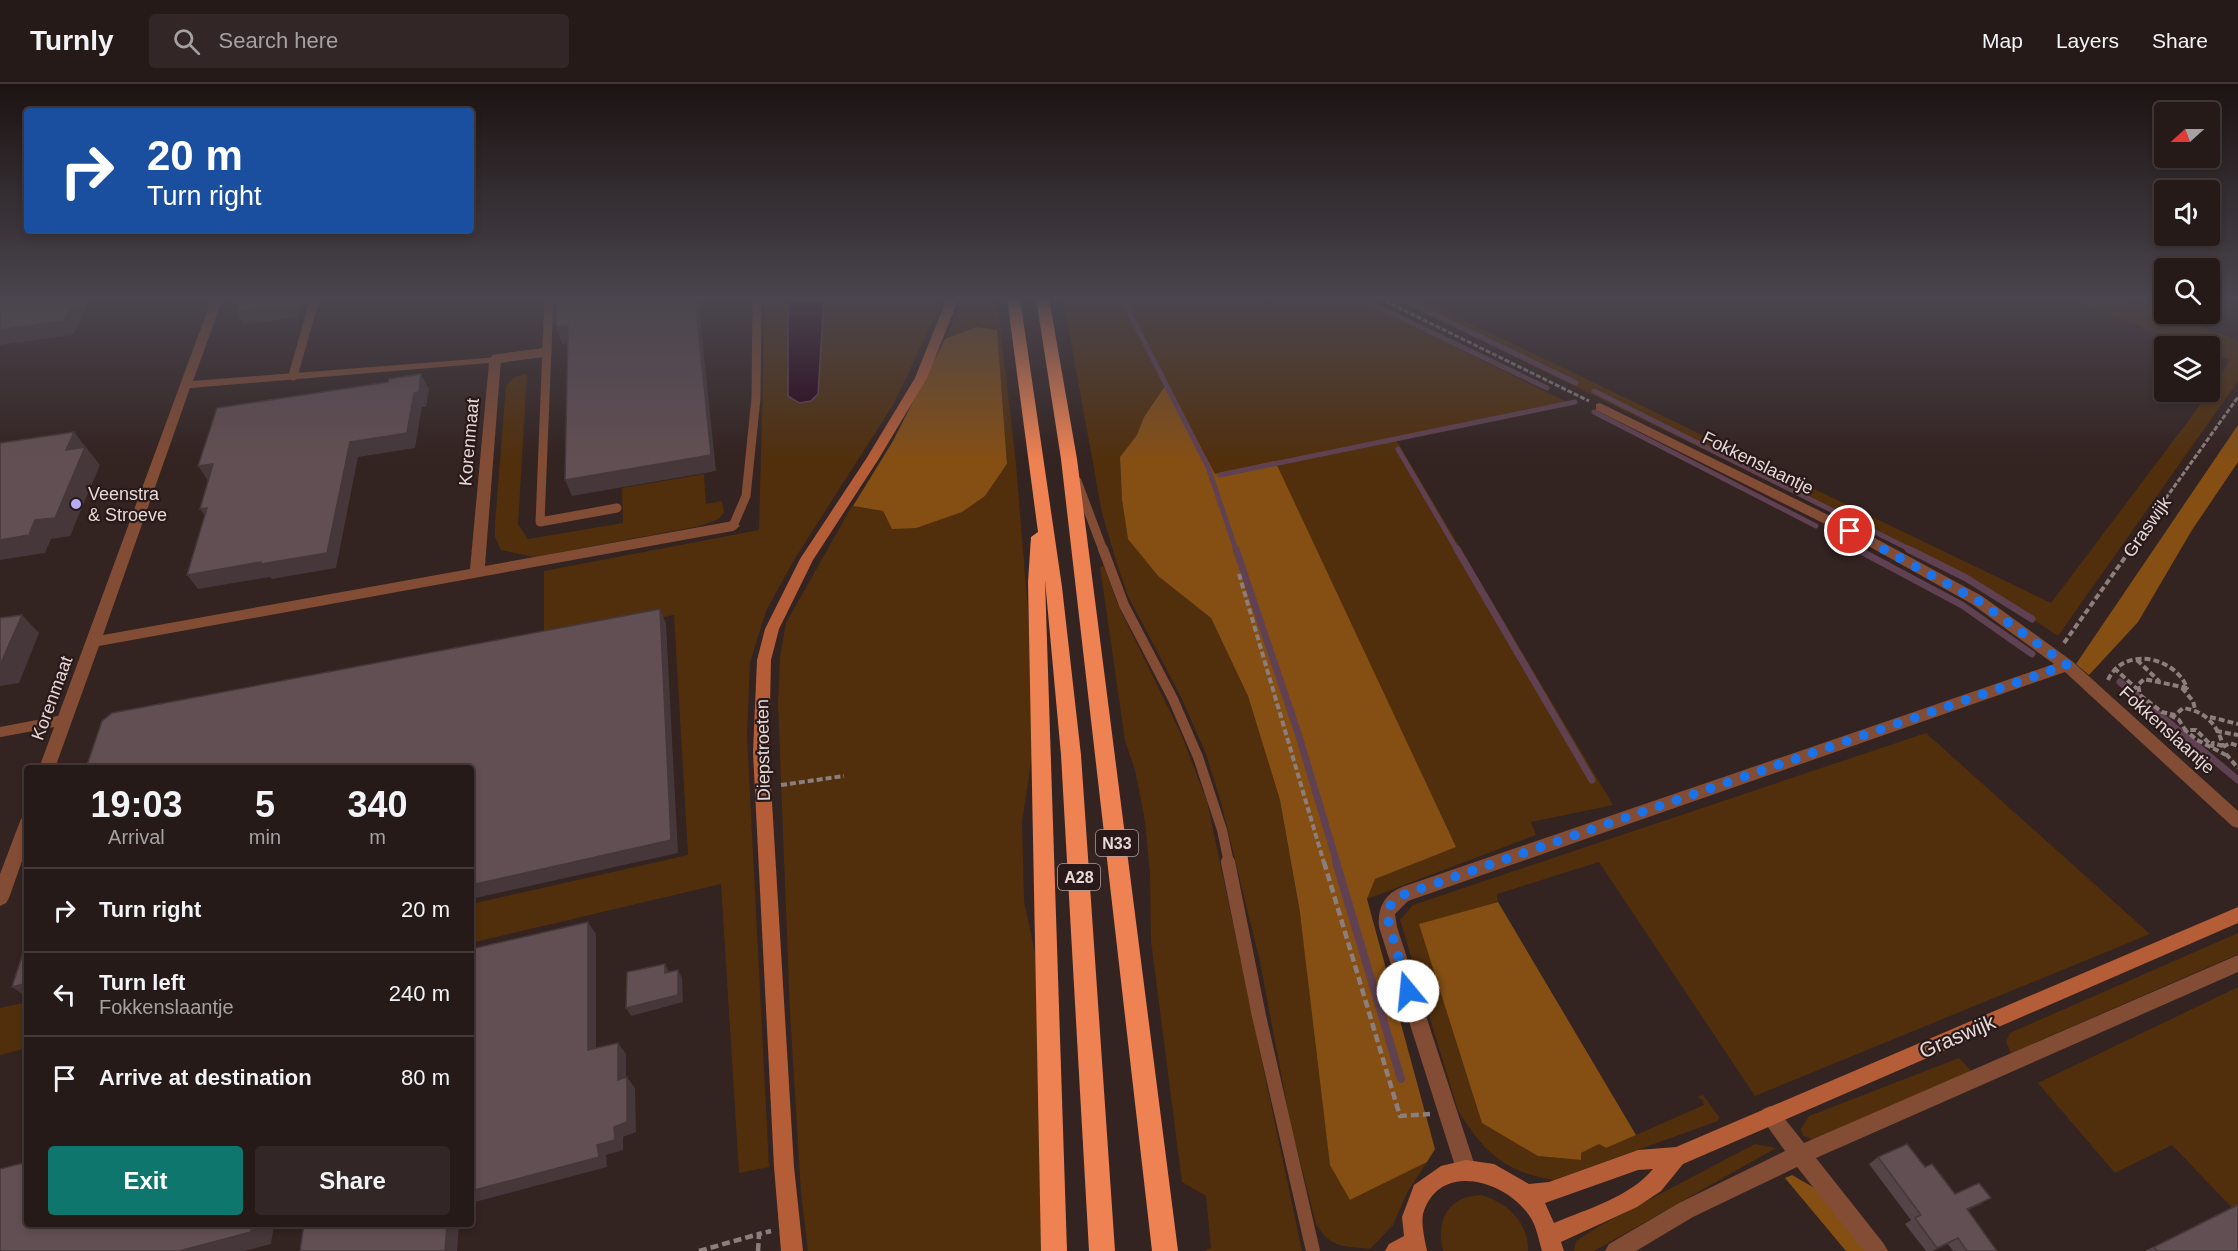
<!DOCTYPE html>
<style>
:root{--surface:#261a19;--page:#322726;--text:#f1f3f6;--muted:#a4a1a2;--line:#423838;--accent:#0f766e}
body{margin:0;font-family:Arial,sans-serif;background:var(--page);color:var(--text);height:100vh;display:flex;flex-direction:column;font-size:22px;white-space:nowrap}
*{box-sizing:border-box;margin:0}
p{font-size:20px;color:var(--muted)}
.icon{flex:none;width:33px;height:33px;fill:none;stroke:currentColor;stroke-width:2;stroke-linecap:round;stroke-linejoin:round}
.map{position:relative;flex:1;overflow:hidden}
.side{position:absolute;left:24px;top:681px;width:450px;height:462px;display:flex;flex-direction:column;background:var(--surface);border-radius:6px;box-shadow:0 3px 9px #0003,0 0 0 2px var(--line)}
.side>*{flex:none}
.top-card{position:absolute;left:24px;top:24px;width:450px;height:126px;border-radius:6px;box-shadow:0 3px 9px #0003,0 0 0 2px var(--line);background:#1a4fa0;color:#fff;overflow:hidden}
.needle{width:39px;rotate:249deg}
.controls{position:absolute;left:2154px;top:18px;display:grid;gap:12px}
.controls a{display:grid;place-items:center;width:66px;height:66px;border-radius:6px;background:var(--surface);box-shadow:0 3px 9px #0003,0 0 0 2px var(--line);font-size:30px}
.pin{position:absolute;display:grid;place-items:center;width:51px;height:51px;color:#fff;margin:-26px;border:3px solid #fff;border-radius:50%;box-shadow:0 2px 6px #0007}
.me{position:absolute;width:66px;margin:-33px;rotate:343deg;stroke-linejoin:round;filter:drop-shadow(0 0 4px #0008)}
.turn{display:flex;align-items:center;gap:21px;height:126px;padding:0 24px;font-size:27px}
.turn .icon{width:78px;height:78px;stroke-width:2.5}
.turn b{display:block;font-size:42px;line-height:51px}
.eta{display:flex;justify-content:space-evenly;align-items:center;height:102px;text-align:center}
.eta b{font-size:36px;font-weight:700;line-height:42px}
.primary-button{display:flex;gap:12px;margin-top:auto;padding:12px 24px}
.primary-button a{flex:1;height:69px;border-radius:6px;background:var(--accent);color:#fff;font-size:24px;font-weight:700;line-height:69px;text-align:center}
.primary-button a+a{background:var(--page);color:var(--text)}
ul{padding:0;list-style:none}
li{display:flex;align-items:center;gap:18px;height:84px;padding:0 24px;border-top:2px solid var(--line)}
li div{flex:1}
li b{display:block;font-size:22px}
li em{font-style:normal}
header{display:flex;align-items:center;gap:36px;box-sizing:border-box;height:84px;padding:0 30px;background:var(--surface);border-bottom:2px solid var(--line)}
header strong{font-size:28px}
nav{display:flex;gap:33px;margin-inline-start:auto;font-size:21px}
.search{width:420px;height:54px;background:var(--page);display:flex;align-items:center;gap:15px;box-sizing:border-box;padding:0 21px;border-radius:6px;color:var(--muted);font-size:22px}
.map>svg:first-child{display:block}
.green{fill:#512f0c}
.forest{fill:#854f14}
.water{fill:#270018;stroke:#604152;stroke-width:1.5}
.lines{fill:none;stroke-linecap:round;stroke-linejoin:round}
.stream-far2{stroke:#604152;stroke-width:5}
.stream-far1{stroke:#604152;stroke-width:7}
.stream{stroke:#604152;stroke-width:8}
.path-far2{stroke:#8c7e7d;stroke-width:3;stroke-dasharray:5 2;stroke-linecap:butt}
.path-far1{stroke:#8c7e7d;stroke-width:4;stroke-dasharray:6 3;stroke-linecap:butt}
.path{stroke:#8c7e7d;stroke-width:4.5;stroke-dasharray:8 4;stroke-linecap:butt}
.lane-far2{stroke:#834c34;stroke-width:9}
.lane-far1{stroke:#834c34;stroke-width:10}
.lane{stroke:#834c34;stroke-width:14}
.street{fill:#834c34;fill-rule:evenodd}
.secondary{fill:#b55d36;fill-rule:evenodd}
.highway{fill:#ef8252;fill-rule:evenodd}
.wall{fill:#544447}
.shaded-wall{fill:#45373a}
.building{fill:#624f53;stroke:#45373a;stroke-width:1.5}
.route{stroke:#1a73e8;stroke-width:10;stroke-dasharray:0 18}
.poi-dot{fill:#b6acf8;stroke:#291918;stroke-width:2}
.labels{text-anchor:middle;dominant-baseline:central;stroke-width:4.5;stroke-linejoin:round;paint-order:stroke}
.shield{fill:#291918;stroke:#ac9f9e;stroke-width:1.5}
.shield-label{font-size:16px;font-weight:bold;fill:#e4d9d8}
.street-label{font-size:18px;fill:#e4d9d8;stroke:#291918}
.poi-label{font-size:18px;fill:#e4d9d8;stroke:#291918;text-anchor:start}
.near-street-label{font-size:21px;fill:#e4d9d8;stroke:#291918}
</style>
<header>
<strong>Turnly</strong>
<div class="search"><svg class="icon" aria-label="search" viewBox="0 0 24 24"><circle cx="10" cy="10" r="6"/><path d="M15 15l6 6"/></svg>Search here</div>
<nav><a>Map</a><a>Layers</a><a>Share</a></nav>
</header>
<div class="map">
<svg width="2238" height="1167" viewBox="0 0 2238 1167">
<rect width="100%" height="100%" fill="#332321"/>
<g class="green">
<path d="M765,214H788V312L818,310L824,214H944L893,321L794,476L766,527L750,579L747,651L769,1083L739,1089L721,800L471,859V820L688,771L674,531L544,555V487L759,446Z"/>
<path d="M963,214H997L1016,380L1030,553L1032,672L1022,738L1024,817L1037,878L1042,1167H808L801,1109L790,929L778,620L780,573L786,539L852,422L883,427L887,436L985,412L1007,381L997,246L976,243L945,255Z"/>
<path d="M1063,214H1355L1567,318L1395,354L1613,721L1531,738L1536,751L1367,815L1374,795L1456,762L1215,390L1167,299L1144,333L1137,351L1120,373L1122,416L1128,455L1158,492L1211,534L1248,612L1280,716L1350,1116L1427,1078L1408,1107L1393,1141L1370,1165C1344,1162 1331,1165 1316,1140L1291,1042L1260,878L1221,718L1206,670L1181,613L1128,512L1116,477L1102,429Z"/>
<path d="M1394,214H1418L2051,519L2210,308L2230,276L2210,269V262H2193L2062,214H2123L2238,256V297L2058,552L1985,503Z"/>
<path d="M527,290L518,440L528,455L623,439L622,404L704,390L706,420L722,417L724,428L719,435L700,442L534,473L501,466L495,453V440L506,302L514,293Z"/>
<path d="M1104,482L1118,521L1182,652L1207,717L1302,1167H1205L1211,1164L1206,1112L1182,1098L1151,857L1150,790L1145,737L1135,686L1125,657L1100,483Z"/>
<path d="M1926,649L2150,850L1755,1012L1599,778L1497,810L1498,818L1420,840L1538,1072L1580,1076L1581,1069L1599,1060L1606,1064L1704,1021L1703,1016L1697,1013L1703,1011L1719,1033L1718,1037L1554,1096C1506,1089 1482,1067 1458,1026L1400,836L1413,821Z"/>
<path d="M2238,849V870L2011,969L2006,958L2010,949Z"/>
<path d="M2238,903V1130L2172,1061L2115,1089L2038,999Z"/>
<path d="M27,918V964L0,971V924Z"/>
<path d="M1959,974L1972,988L1815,1056L1803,1052L1801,1045L1809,1032Z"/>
<path d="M1755,1060L1776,1064L1594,1167H1574L1576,1157L1601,1141Z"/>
<path d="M1481,1111C1506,1118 1529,1138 1528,1167H1443C1436,1136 1447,1113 1481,1111Z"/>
</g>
<g class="forest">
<path d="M976,243L997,246L1007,380L985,412L962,428L916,444L892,445L883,427L853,422L893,357L945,255Z"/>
<path d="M1167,299L1215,390L1275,377L1456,763L1375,795L1367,815L1435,1065L1427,1078L1350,1116L1330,1081L1300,829L1280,716L1248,612L1211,534L1158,492L1128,455L1122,416L1120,373L1137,351L1144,333Z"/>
<path d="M2238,341V378L2192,446L2138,538L2089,591L2076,580Z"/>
<path d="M1498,818L1636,1051L1606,1064L1599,1060L1581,1069V1076L1538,1072L1482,1039L1419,840Z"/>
<path d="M1792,1091L1818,1106L1869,1167H1846L1785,1094Z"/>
</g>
<path class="water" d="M788,214H824L818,310L811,317L799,319L788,312Z"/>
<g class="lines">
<g class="stream-far2">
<path d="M1122,214L1208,383L1236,466"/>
<path d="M1360,214L1547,304"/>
<path d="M1400,214L1576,299"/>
<path d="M1594,307L1911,466"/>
<path d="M1594,328L1816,442"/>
<path d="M1398,365L1457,466"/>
<path d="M1220,391L1575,318"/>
<path d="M1837,455L1860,466"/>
</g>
<g class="stream-far1">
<path d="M1236,465L1298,649L1337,779"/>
<path d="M1457,465L1592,696"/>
<path d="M1857,465L1962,521L2032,570"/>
<path d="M1908,465L1966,494L2032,535"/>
<path d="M2120,598L2238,696"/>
</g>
<path class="stream" d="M1336,778L1401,995"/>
<g class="path-far2">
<path d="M1379,214L1589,317"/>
<path d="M2129,466L2238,313"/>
</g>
<g class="path-far1">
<path d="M1239,490L1324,779"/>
<path d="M2064,559L2131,465"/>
<path d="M2137,576L2159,597"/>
<path d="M2114,584L2137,605"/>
<path d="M2108,596C2123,562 2175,572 2187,604L2144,595L2138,601L2140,611L2162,628L2175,631L2183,624C2205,627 2218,641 2223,662"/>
<path d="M2182,604L2193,617L2195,625"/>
<path d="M2170,631L2179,636L2186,647"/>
<path d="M2210,633L2238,640"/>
<path d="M2216,647L2238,651"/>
<path d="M2223,662L2213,659L2212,662L2196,646H2185L2197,656L2226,671"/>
<path d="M2223,663L2230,659L2238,662"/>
<path d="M2226,670L2238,684"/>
<path d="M781,701L844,692"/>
</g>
<g class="path">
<path d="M1324,778L1400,1032L1430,1030"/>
<path d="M699,1167L759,1150"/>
<path d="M758,1167L759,1150L771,1147"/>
</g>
<g class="lane-far2">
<path d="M549,214L540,438L617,424"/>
<path d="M495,275L547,268"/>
<path d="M293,292L315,214"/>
<path d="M1077,397L1103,466"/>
<path d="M733,442L746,412L756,314L757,214"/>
</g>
<g class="lane-far1">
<path d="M1103,465L1124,521L1173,615L1198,673L1222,746L1229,779"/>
<path d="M0,648L64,636"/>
</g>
<path class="lane" d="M1228,778L1259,932L1313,1167"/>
<g class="street">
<path d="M212,214H223L193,297L499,273L501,275L485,482L733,437L740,442L733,447L99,562L55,684H39ZM489,279L470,485L103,551L190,304Z"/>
<path d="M1600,319L1873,453L1982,512L2072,577L2238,727V744L2232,742L2065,588L1408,817L1395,830L1397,843L1476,1085L1473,1092L1466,1095L1459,1092L1456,1085L1379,843C1377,825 1384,810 1402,803L2054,580L1972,520L1863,459L1596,326V320Z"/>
<path d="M27,733V763L9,814L6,819L0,822V790L19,740L21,735Z"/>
<path d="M2238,871V888L1816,1074L1884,1160L1888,1167H1864L1797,1083L1693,1133L1636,1167H1605L1609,1160L1679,1119L1785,1067L1760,1032L1763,1025L1770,1022L1777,1025L1804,1059Z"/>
</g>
<g class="secondary">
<path d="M947,214H959L927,294L878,376L813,476L779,545L771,576L769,668L794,1083L803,1167H781L774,1083L753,668L757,576L765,545L800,475L866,375L915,294Z"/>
<path d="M2238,823V839L1683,1080L1661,1107L1637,1123L1561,1158L1564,1167H1542C1539,1157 1537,1145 1532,1136C1510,1097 1439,1075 1423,1130C1421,1141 1425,1156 1427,1167H1385L1389,1160L1404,1152L1402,1133L1414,1101L1441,1082L1466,1076L1494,1080L1529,1100L1549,1098L1638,1066L1676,1063ZM1653,1085C1630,1113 1587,1125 1554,1139L1545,1119L1638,1086Z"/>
</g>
<g class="highway">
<path d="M1007,214H1020L1062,503L1081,671L1115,1167H1089L1061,671L1045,496L1067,1167H1041L1028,498L1031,453L1038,448Z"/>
<path d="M1036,214H1049L1077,375L1178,1167H1152L1061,375Z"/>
</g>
</g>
<g class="wall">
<path d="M1878,1073L1925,1083L1955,1110L1981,1120L1968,1126L1997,1167H1953L1948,1160L1933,1167H1926L1905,1140L1911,1136L1869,1080Z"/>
<path d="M2238,1120V1167H2145L2222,1128Z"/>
</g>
<g class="shaded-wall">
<path d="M75,214H91L73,251L0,261V246Z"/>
<path d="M291,214H303L297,233L244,241L236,227Z"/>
<path d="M695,214H698L716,387L572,412L565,396Z"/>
<path d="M568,242L575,258L562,260L556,243Z"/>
<path d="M421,290L429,305L426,323H422L415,364L358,373L336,484L272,495L270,493L198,505L187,491L350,358L414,309Z"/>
<path d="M74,348L100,381L70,452L51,455L45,469L0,476V456L66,366Z"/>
<path d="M213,380L208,397L198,382Z"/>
<path d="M207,424L211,440L200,425Z"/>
<path d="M660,525L666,539L678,769L471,815V801Z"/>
<path d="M22,531L39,549L19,599L0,602V581Z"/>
<path d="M588,838L596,850V977L588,966Z"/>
<path d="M665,880L669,888L665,889Z"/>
<path d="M678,886L682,894L683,918L631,932L626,924Z"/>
<path d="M27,899V913L12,903Z"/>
<path d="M618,959L626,970V1007L618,996Z"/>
<path d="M627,993L635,1004L636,1048L623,1053V1066L606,1071L607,1083L471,1119V1107L597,1061L614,1043Z"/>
<path d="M1991,1114L1981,1120L1957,1131L1967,1125Z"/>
<path d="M252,1140H274L271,1160L244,1167H179Z"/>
<path d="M447,1140H459L457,1167H445Z"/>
<path d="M1958,1154L1948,1160L1932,1167L1937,1164Z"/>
</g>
<g class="building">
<path d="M0,214H75L63,237L0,246Z"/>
<path d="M241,214H291L290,220L236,227Z"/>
<path d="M557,214H695L711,371L565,396L568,242L556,243Z"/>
<path d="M421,290L419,308L414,309L407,349L350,358L327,469L261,480V478L187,491L207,424L200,425L213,380L198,382L217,324L388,298L389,295Z"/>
<path d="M74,348L66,366L85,363L55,434L35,436L29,451L0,456V359Z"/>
<path d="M660,525L671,756L471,801V684H86L102,637L112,629Z"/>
<path d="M22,531L0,581V534Z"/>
<path d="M588,838V966L618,959V996L627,993V1038L614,1043L615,1056L597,1061L599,1073L471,1107V865Z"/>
<path d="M27,857V899L12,903Z"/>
<path d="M665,880V889L678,886V911L626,924L627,888Z"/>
<path d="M1907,1060L1925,1083L1932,1080L1955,1110L1979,1099L1991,1114L1967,1125L1997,1167H1967L1958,1154L1937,1164L1915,1134L1921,1131L1878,1073Z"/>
<path d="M27,1078V1140H252L251,1148L179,1167H0V1085Z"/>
<path d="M2238,1121V1167H2157L2154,1163Z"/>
<path d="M304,1140H447L445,1167H300Z"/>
</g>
<linearGradient id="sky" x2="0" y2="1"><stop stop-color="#1c1312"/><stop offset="0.57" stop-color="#4a454e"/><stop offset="1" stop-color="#4a454e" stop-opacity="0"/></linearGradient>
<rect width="2238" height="377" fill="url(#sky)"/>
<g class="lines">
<path class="route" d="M1408,907L1386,829L1392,819L1402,811L2067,581L1977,516L1850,447"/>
</g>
<circle class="poi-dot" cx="76" cy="420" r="6"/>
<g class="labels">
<g class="shield">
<rect x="1096" y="746" width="42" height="26" rx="4.5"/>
<rect x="1058" y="780" width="42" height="26" rx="4.5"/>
</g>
<g class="shield-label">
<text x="1117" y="759">N33</text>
<text x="1079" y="793">A28</text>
</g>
<g class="street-label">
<text transform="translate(469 358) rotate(-85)">Korenmaat</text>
<text transform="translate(1758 379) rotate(26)">Fokkenslaantje</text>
<text transform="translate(2147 443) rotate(-55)">Graswijk</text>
<text transform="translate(52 614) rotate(-70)">Korenmaat</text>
<text transform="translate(2167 646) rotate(42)">Fokkenslaantje</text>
<text transform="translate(763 666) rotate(-91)">Diepstroeten</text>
</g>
<g class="poi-label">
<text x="88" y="410">Veenstra<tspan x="88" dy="21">&amp; Stroeve</tspan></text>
</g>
<g class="near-street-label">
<text transform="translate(1957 952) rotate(-23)">Graswijk</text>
</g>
</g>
</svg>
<div class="controls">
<a><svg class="needle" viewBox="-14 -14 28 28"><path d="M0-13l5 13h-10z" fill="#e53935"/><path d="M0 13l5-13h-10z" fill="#a4a1a2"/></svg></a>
<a><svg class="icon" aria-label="sound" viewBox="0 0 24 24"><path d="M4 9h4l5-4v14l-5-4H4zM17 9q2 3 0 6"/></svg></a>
<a><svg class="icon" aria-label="search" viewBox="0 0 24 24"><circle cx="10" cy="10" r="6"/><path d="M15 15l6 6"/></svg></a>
<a><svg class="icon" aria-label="layers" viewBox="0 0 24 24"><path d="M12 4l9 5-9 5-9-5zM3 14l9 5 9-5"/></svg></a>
</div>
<div class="pin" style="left:1850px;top:447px;background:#d93025"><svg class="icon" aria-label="arrive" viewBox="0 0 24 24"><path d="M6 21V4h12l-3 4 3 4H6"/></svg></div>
<svg class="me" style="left:1408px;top:907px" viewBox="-20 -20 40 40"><circle r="19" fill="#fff"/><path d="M0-13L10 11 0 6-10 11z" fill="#1a73e8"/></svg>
<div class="top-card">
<div class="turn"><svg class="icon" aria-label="right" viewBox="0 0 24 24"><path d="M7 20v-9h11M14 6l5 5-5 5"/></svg><div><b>20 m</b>Turn right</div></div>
</div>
<section class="side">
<div class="eta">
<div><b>19:03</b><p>Arrival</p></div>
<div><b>5</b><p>min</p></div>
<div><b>340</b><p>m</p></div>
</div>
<ul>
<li><svg class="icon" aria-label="right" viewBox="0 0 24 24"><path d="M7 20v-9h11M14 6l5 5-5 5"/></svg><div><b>Turn right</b></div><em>20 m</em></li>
<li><svg class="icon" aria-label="left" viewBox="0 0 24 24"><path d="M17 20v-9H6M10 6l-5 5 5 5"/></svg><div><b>Turn left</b><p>Fokkenslaantje</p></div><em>240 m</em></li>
<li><svg class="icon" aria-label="arrive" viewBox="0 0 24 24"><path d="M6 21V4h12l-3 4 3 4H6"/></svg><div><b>Arrive at destination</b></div><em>80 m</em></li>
</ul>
<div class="primary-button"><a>Exit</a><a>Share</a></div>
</section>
</div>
